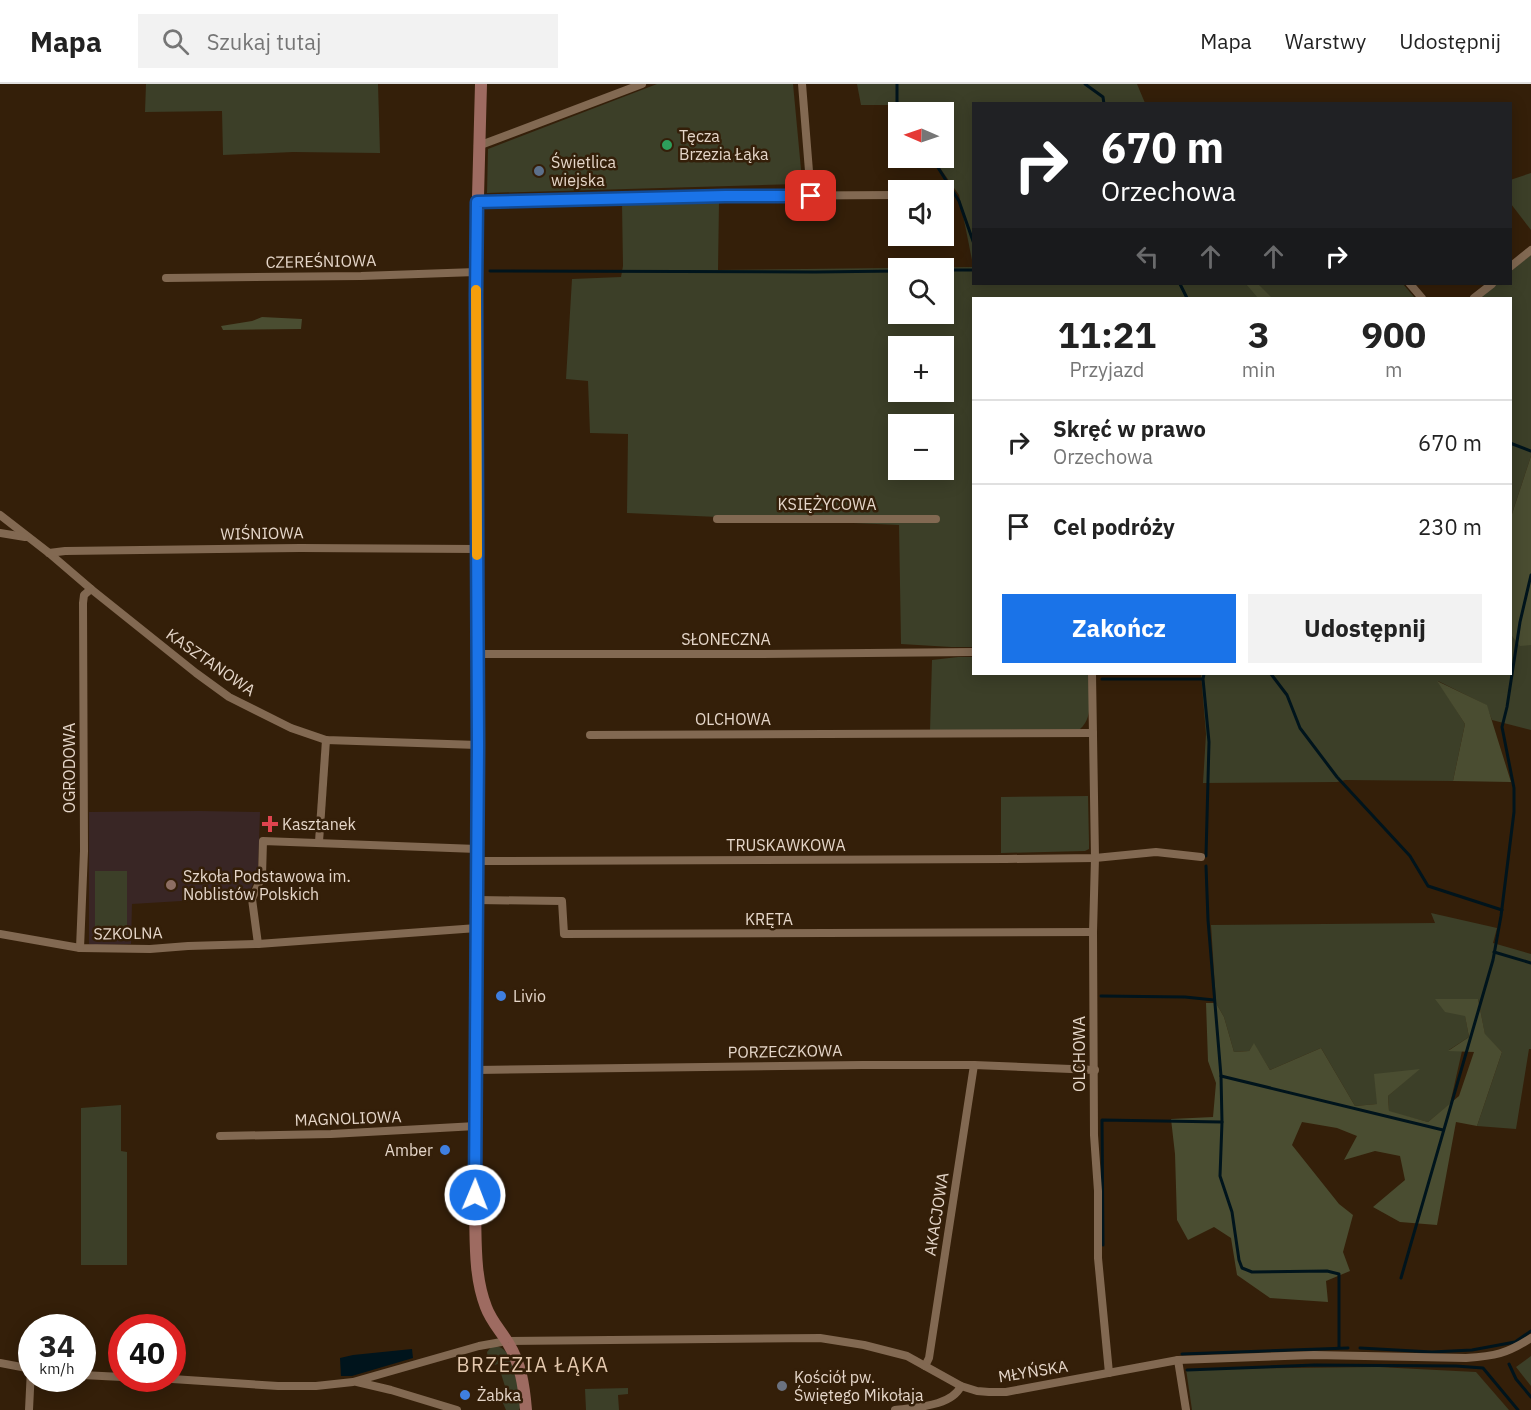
<!DOCTYPE html>
<html lang="pl">
<meta charset="utf-8">
<style>
:root{--surface:#fff;--page:#f2f2f2;--text:#222;--muted:#767676;--line:#e0e0e0;--accent:#1a73e8}
body{margin:0;font-family:"IBM Plex Sans",sans-serif;background:var(--page);color:var(--text);height:100vh;display:flex;flex-direction:column;font-size:22px;white-space:nowrap}
*{box-sizing:border-box;margin:0}
p{font-size:20px;color:var(--muted)}
.icon{flex:none;width:33px;height:33px;fill:none;stroke:currentColor;stroke-width:2;stroke-linecap:round;stroke-linejoin:round}
.map{position:relative;flex:1;overflow:hidden}
.side{position:absolute;left:972px;top:213px;width:540px;height:378px;display:flex;flex-direction:column;background:var(--surface);border-radius:0px;box-shadow:0 3px 15px #0003}
.side>*{flex:none}
.banner{position:absolute;left:972px;top:18px;width:540px;height:183px;border-radius:0px;box-shadow:0 3px 15px #0003;background:#202124;color:#fff;overflow:hidden}
.needle{width:39px;rotate:272deg}
.tools{position:absolute;left:888px;top:18px;display:grid;gap:12px}
.tools a{display:grid;place-items:center;width:66px;height:66px;border-radius:0px;background:var(--surface);box-shadow:0 3px 15px #0003;font-size:30px}
.speed{position:absolute;left:18px;top:1230px;display:flex;gap:12px;font-size:30px;font-weight:700;text-align:center}
.speed>*{display:grid;place-content:center;width:78px;height:78px;border-radius:50%;background:var(--surface);box-shadow:0 3px 15px #0003;line-height:1}
.speed small{font-size:15px;font-weight:400}
.speed .limit{border:9px solid #d22;background:#fff;color:#111}
.pin{position:absolute;display:grid;place-items:center;width:51px;height:51px;color:#fff;margin:-26px;border-radius:12px;box-shadow:0 3px 9px #0006}
.me{position:absolute;width:66px;margin:-33px;rotate:1deg;stroke-linejoin:round;filter:drop-shadow(0 0 4px #0008)}
.turn{display:flex;align-items:center;gap:21px;height:126px;padding:0 30px;font-size:27px}
.turn .icon{width:78px;height:78px;stroke-width:2.5}
.turn b{display:block;font-size:42px;line-height:51px}
.lanes{display:flex;align-items:center;height:57px;padding:0 30px;background:#0003;justify-content:center;gap:30px;direction:ltr}
.lanes .off{opacity:.35}
.eta{display:flex;justify-content:space-evenly;align-items:center;height:102px;text-align:center}
.eta b{font-size:36px;font-weight:800;line-height:42px}
.button{display:flex;gap:12px;margin-top:auto;padding:12px 30px}
.button a{flex:1;height:69px;border-radius:0px;background:var(--accent);color:#fff;font-size:24px;font-weight:800;line-height:69px;text-align:center}
.button a+a{background:var(--page);color:var(--text)}
ul{padding:0;list-style:none}
li{display:flex;align-items:center;gap:18px;height:84px;padding:0 30px;border-top:2px solid var(--line)}
li div{flex:1}
li b{display:block;font-size:22px}
li em{font-style:normal}
header{display:flex;align-items:center;gap:36px;box-sizing:border-box;height:84px;padding:0 30px;background:var(--surface);border-bottom:2px solid var(--line)}
header strong{font-size:28px}
nav{display:flex;gap:33px;margin-inline-start:auto;font-size:21px}
.search{width:420px;height:54px;background:var(--page);display:flex;align-items:center;gap:15px;box-sizing:border-box;padding:0 21px;border-radius:0px;color:var(--muted);font-size:22px}
.map>svg:first-child{display:block}
.education{fill:#392625}
.green{fill:#3c3f28;fill-rule:evenodd}
.forest{fill:#4a4d31}
.water{fill:#00141c}
.lines{fill:none;stroke-linecap:round;stroke-linejoin:round}
.stream{stroke:#00141c;stroke-width:3}
.street{stroke:#826952;stroke-width:8}
.secondary{stroke:#9e6b61;stroke-width:12}
.route-casing{stroke:#114b97;stroke-width:15}
.route{stroke:#1a73e8;stroke-width:10}
.slow{stroke:#f59e0b;stroke-width:10}
.leisure-dot{fill:#2e9e5b;stroke:#341f09;stroke-width:2}
.service-dot{fill:#5c6f8a;stroke:#341f09;stroke-width:2}
.health-dot{fill:#e0444e;stroke:#341f09;stroke-width:2}
.education-dot{fill:#8d6e63;stroke:#341f09;stroke-width:2}
.shop-dot{fill:#3f7fe0;stroke:#341f09;stroke-width:2}
.worship-dot{fill:#6b7280;stroke:#341f09;stroke-width:2}
.labels{text-anchor:middle;dominant-baseline:central;stroke-width:5;stroke-linejoin:round;paint-order:stroke}
.poi-label{font-size:16px;fill:#e5d6c9;stroke:#341f09;text-anchor:start}
.street-label{font-size:16px;fill:#e5d6c9;stroke:#341f09}
.quarter-label{font-size:20px;letter-spacing:1.5px;fill:#e4c8ae;stroke:#341f09}
</style>
<header>
<strong>Mapa</strong>
<div class="search"><svg class="icon" aria-label="search" viewBox="0 0 24 24"><circle cx="10" cy="10" r="6"/><path d="M15 15l6 6"/></svg>Szukaj tutaj</div>
<nav><a>Mapa</a><a>Warstwy</a><a>Udostępnij</a></nav>
</header>
<div class="map">
<svg width="1531" height="1326" viewBox="0 0 1531 1326">
<rect width="100%" height="100%" fill="#341f09"/>
<path class="education" d="M200,727L260,728L258,789L247,813L132,820L131,860L95,861L89,860V728Z"/>
<g class="green">
<path d="M146,0H378L380,69L293,68L223,71L222,27L145,28Z"/>
<path d="M657,0H793L802,96L797,100L487,109L488,65Z"/>
<path d="M857,0H1137L1145,19L974,20L973,181L959,111L933,74H944V28H902L897,21H861Z"/>
<path d="M1531,89V146L1511,120L1510,96Z"/>
<path d="M719,118L718,186L973,183L974,200H1403L1415,214H974L973,563H951L901,560L899,441L627,429L628,350L590,349L588,297L566,295L572,195L621,193L623,182L622,119ZM898,184H944V230H898ZM898,262H944V308H898ZM898,340H944V386H898Z"/>
<path d="M1531,171V372L1511,433L1510,214H1480L1496,200H1510L1511,186Z"/>
<path d="M1511,551L1520,561H1531V646L1492,636L1486,621L1438,597L1465,640L1453,697L1345,696L1337,698L1203,699L1206,650L1201,590H1510Z"/>
<path d="M958,573H973L974,590H1088C1088,607 1095,633 1080,645L930,647L932,576Z"/>
<path d="M1088,712L1089,758V765L1085,767L1001,769V713Z"/>
<rect x="95" y="787" width="32" height="65"/>
<path d="M1431,829L1497,844L1493,859L1531,870V965H1529L1516,1045L1477,1042L1502,968L1485,951L1478,915L1445,927L1465,931L1469,953L1449,966L1462,967L1450,1020L1428,1038L1389,1028L1388,1012L1419,985L1378,1020L1355,1022L1321,964L1270,986L1254,960L1249,967L1234,968L1224,933L1216,919L1211,841L1435,839Z"/>
<path d="M121,1021V1067L127,1068V1181H81V1024Z"/>
<path d="M492,1262C516,1260 518,1304 521,1321L519,1326H506L502,1317L508,1312L498,1280L491,1282L488,1276L487,1268Z"/>
<path d="M1531,1272V1302L1516,1283Z"/>
<path d="M1378,1283L1476,1288L1509,1326H1192L1186,1285Z"/>
<path d="M628,1304V1310L618,1311L619,1326H586L585,1305Z"/>
</g>
<g class="forest">
<path d="M1246,200H1258L1272,214H1258Z"/>
<path d="M262,233L302,235L301,245L223,246L221,242L252,237Z"/>
<path d="M1531,372V561L1520,562L1511,551V433Z"/>
<path d="M1437,597L1487,621L1511,698L1453,697L1465,640Z"/>
<path d="M1435,915H1478L1485,950L1502,968L1477,1042L1456,1038L1437,1141L1400,1138L1373,1123L1405,1096L1400,1072L1375,1067L1344,1076L1357,1052L1337,1044L1302,1038L1292,1061L1339,1120L1353,1131L1343,1168L1350,1187L1326,1197L1328,1218L1270,1214L1237,1191L1231,1154L1214,1143L1188,1156L1177,1136L1175,1070L1171,1035L1213,1033L1216,999L1208,977L1206,919H1216L1224,933L1234,968L1249,967L1254,959L1270,986L1321,964L1355,1022L1377,1020L1374,990L1420,985L1388,1012L1389,1027L1428,1038L1459,1012L1474,968L1448,967L1469,953L1465,932L1445,928Z"/>
</g>
<path class="water" d="M412,1265L413,1274L352,1292H341L340,1274L353,1271Z"/>
<g class="lines">
<g class="stream">
<path d="M897,0V18L904,28"/>
<path d="M1085,0L1103,13L1104,20"/>
<path d="M932,74L959,117L974,160"/>
<path d="M944,186H974"/>
<path d="M490,187L815,188L898,187"/>
<path d="M1180,200L1187,214"/>
<path d="M1510,359L1531,367"/>
<path d="M1204,590L1203,595L1209,658L1206,772"/>
<path d="M1271,590L1287,611L1300,644L1337,693L1410,772L1428,802L1502,826"/>
<path d="M1102,595H1202"/>
<path d="M1206,782L1208,836L1221,992L1222,1038L1220,1092L1232,1128L1239,1176L1242,1184L1252,1188L1327,1187L1339,1190V1263"/>
<path d="M1494,868L1531,879"/>
<path d="M1101,912L1185,913L1214,916"/>
<path d="M1221,992L1443,1046"/>
<path d="M1103,1161L1102,1036L1222,1038"/>
<path d="M1401,1194L1493,876L1501,832L1514,728V704L1502,643L1507,623L1520,538L1531,491"/>
<path d="M1360,1264L1432,1268L1472,1266L1515,1258L1531,1247"/>
<path d="M1182,1270L1348,1264"/>
<path d="M1509,1280L1516,1295L1531,1313"/>
<path d="M1187,1286L1315,1281L1456,1282L1483,1284L1518,1326"/>
</g>
<g class="street">
<path d="M802,0L811,112"/>
<path d="M478,62L642,0"/>
<path d="M477,118L725,112L898,111"/>
<path d="M1510,183L1531,166"/>
<path d="M166,194L361,192L476,188"/>
<path d="M1410,200L1422,214"/>
<path d="M1474,214L1492,200"/>
<path d="M0,431L49,469L91,505L196,589L229,613L291,644L326,656L478,661"/>
<path d="M717,435H936"/>
<path d="M0,449L25,453"/>
<path d="M49,469L65,467L300,464L477,465"/>
<path d="M478,570H762L974,568"/>
<path d="M1092,590L1095,774L1093,848L1094,1051L1098,1107V1174L1109,1289"/>
<path d="M590,651L1093,649"/>
<path d="M319,758L326,656"/>
<path d="M477,777L1006,775L1095,774L1156,768L1201,773"/>
<path d="M477,816L562,817L564,850L1093,848"/>
<path d="M0,850L80,864L150,865L188,862L258,860L477,844"/>
<path d="M258,860L252,815L262,792L263,757L477,765"/>
<path d="M80,864L84,767L83,519L84,511L91,505"/>
<path d="M476,986L862,981H974L1095,986"/>
<path d="M220,1052L331,1050L476,1042"/>
<path d="M1178,1276L1186,1326"/>
<path d="M0,1279L32,1285"/>
<path d="M925,1282L929,1274L974,981"/>
<path d="M82,1291L122,1293"/>
<path d="M157,1294L278,1302H316L353,1298L479,1262L507,1257L820,1254L864,1261L907,1272L961,1302L977,1307L989,1308H1006L1178,1276L1314,1271L1466,1274C1495,1272 1506,1270 1531,1254"/>
<path d="M357,1298L391,1306L457,1326"/>
<path d="M29,1326L31,1285"/>
<path d="M895,1326C915,1323 951,1323 961,1302"/>
</g>
<path class="secondary" d="M481,0L476,188L478,661L475,1126C476,1158 474,1192 486,1223C491,1237 501,1247 508,1259C521,1280 524,1302 526,1326"/>
</g>
<g class="lines">
<defs>
<path id="route" d="M475,1111L478,661L476,211L477,118L725,112H811"/>
</defs>
<use href="#route" class="route-casing"/>
<use href="#route" class="route"/>
<path class="slow" d="M476,206L477,471"/>
</g>
<circle class="leisure-dot" cx="667" cy="61" r="6"/>
<circle class="service-dot" cx="539" cy="87" r="6"/>
<path class="health-dot" d="M267 731h6v6h6v6h-6v6h-6v-6h-6v-6h6z"/>
<circle class="education-dot" cx="171" cy="801" r="6"/>
<g class="shop-dot">
<circle cx="501" cy="912" r="6"/>
<circle cx="445" cy="1066" r="6"/>
<circle cx="465" cy="1311" r="6"/>
</g>
<circle class="worship-dot" cx="782" cy="1302" r="6"/>
<g class="labels">
<g class="poi-label">
<text x="679" y="52">Tęcza<tspan x="679" dy="18">Brzezia Łąka</tspan></text>
<text x="551" y="78">Świetlica<tspan x="551" dy="18">wiejska</tspan></text>
<text x="282" y="740">Kasztanek</text>
<text x="183" y="792">Szkoła Podstawowa im.<tspan x="183" dy="18">Noblistów Polskich</tspan></text>
<text x="513" y="912">Livio</text>
<text x="433" y="1066" text-anchor="end">Amber</text>
<text x="794" y="1293">Kościół pw.<tspan x="794" dy="18">Świętego Mikołaja</tspan></text>
<text x="477" y="1311">Żabka</text>
</g>
<g class="street-label">
<text transform="translate(321 177) rotate(-1)">CZEREŚNIOWA</text>
<text x="827" y="420">KSIĘŻYCOWA</text>
<text transform="translate(262 449) rotate(-1)">WIŚNIOWA</text>
<text x="726" y="555">SŁONECZNA</text>
<text transform="translate(211 578) rotate(35)">KASZTANOWA</text>
<text x="733" y="635">OLCHOWA</text>
<text transform="translate(69 684) rotate(-90)">OGRODOWA</text>
<text x="786" y="761">TRUSKAWKOWA</text>
<text x="769" y="835">KRĘTA</text>
<text transform="translate(128 849) rotate(-1)">SZKOLNA</text>
<text transform="translate(785 967) rotate(-1)">PORZECZKOWA</text>
<text transform="translate(1079 970) rotate(-90)">OLCHOWA</text>
<text transform="translate(348 1034) rotate(-2)">MAGNOLIOWA</text>
<text transform="translate(936 1130) rotate(-81)">AKACJOWA</text>
<text transform="translate(1033 1287) rotate(-9)">MŁYŃSKA</text>
</g>
<g class="quarter-label">
<text x="533" y="1280">BRZEZIA ŁĄKA</text>
</g>
</g>
</svg>
<div class="tools">
<a><svg class="needle" viewBox="-14 -14 28 28"><path d="M0-13l5 13h-10z" fill="#e53935"/><path d="M0 13l5-13h-10z" fill="#767676"/></svg></a>
<a><svg class="icon" aria-label="sound" viewBox="0 0 24 24"><path d="M4 9h4l5-4v14l-5-4H4zM17 9q2 3 0 6"/></svg></a>
<a><svg class="icon" aria-label="search" viewBox="0 0 24 24"><circle cx="10" cy="10" r="6"/><path d="M15 15l6 6"/></svg></a>
<a>+</a>
<a>−</a>
</div>
<div class="speed"><div>34<small>km/h</small></div><div class="limit">40</div></div>
<div class="pin" style="left:811px;top:112px;background:#d93025"><svg class="icon" aria-label="arrive" viewBox="0 0 24 24"><path d="M6 21V4h12l-3 4 3 4H6"/></svg></div>
<svg class="me" style="left:475px;top:1111px" viewBox="-20 -20 40 40"><circle r="17" fill="#1a73e8" stroke="#fff" stroke-width="3"/><path d="M0-11L8 9 0 5-8 9z" fill="#fff"/></svg>
<div class="banner">
<div class="turn"><svg class="icon" aria-label="right" viewBox="0 0 24 24"><path d="M7 20v-9h11M14 6l5 5-5 5"/></svg><div><b>670 m</b>Orzechowa</div></div>
<div class="lanes"><svg class="icon off" aria-label="left" viewBox="0 0 24 24"><path d="M17 20v-9H6M10 6l-5 5 5 5"/></svg><svg class="icon off" aria-label="ahead" viewBox="0 0 24 24"><path d="M12 20V5M6 11l6-6 6 6"/></svg><svg class="icon off" aria-label="ahead" viewBox="0 0 24 24"><path d="M12 20V5M6 11l6-6 6 6"/></svg><svg class="icon" aria-label="right" viewBox="0 0 24 24"><path d="M7 20v-9h11M14 6l5 5-5 5"/></svg></div>
</div>
<section class="side">
<div class="eta">
<div><b>11:21</b><p>Przyjazd</p></div>
<div><b>3</b><p>min</p></div>
<div><b>900</b><p>m</p></div>
</div>
<ul>
<li><svg class="icon" aria-label="right" viewBox="0 0 24 24"><path d="M7 20v-9h11M14 6l5 5-5 5"/></svg><div><b>Skręć w prawo</b><p>Orzechowa</p></div><em>670 m</em></li>
<li><svg class="icon" aria-label="arrive" viewBox="0 0 24 24"><path d="M6 21V4h12l-3 4 3 4H6"/></svg><div><b>Cel podróży</b></div><em>230 m</em></li>
</ul>
<div class="button"><a>Zakończ</a><a>Udostępnij</a></div>
</section>
</div>
